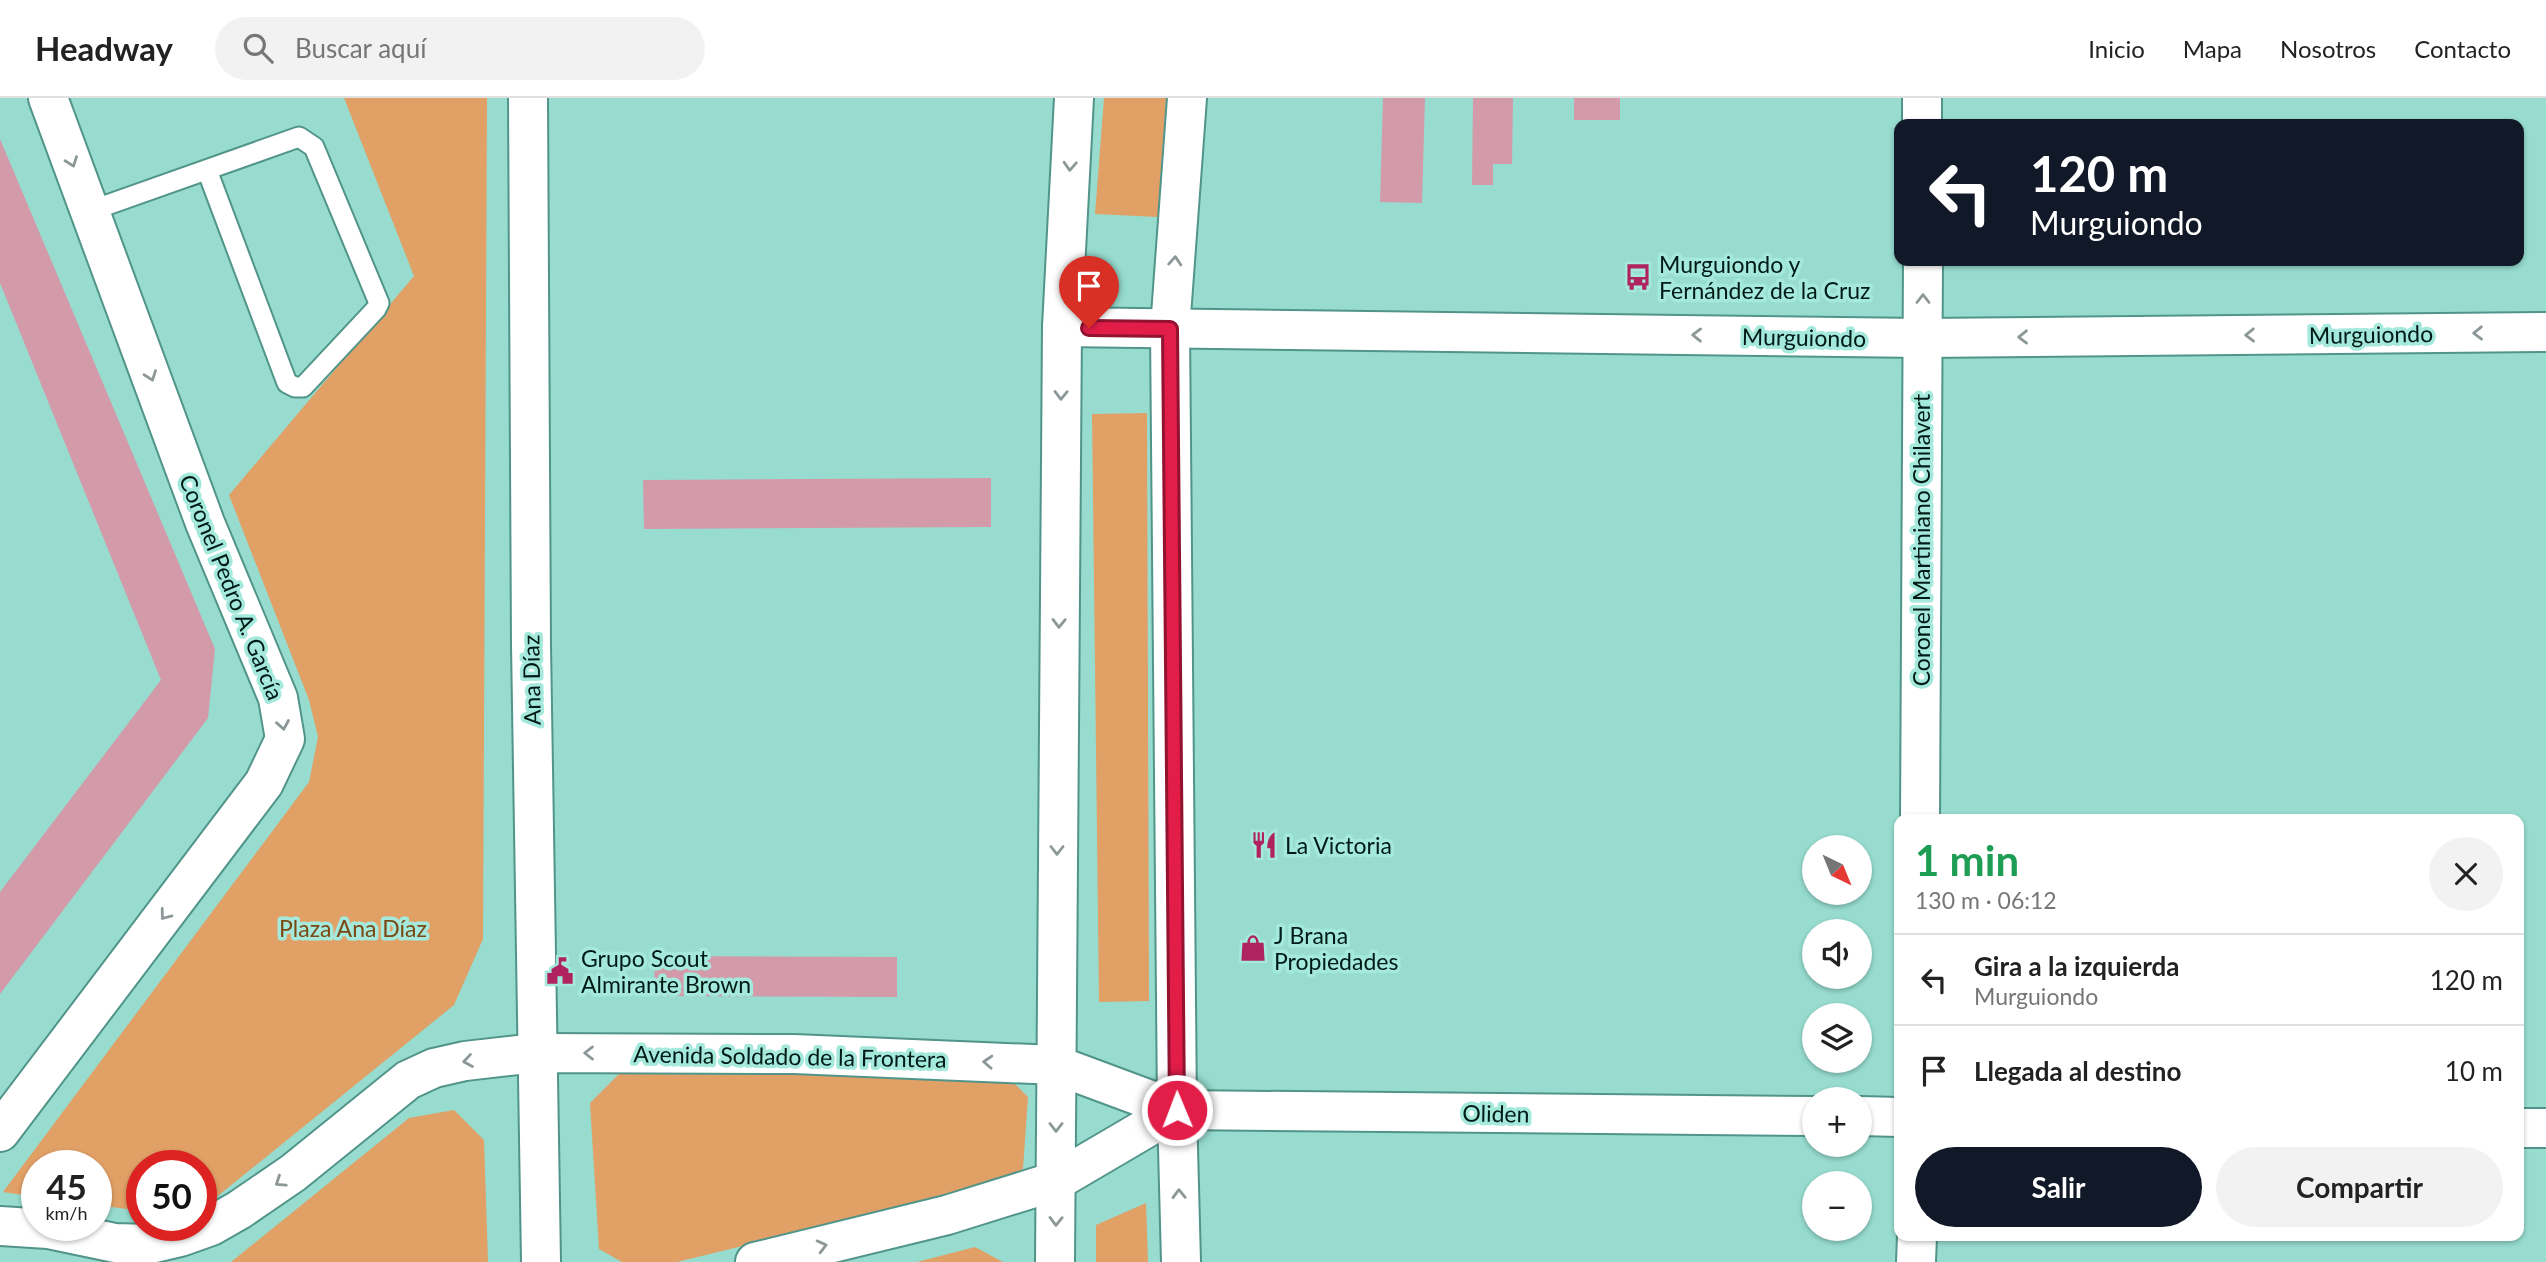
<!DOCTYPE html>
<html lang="es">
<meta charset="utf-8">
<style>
:root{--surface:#fff;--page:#f2f2f2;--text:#222;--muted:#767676;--line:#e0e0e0;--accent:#111827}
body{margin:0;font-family:Lato,sans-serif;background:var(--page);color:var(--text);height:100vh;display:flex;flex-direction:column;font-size:26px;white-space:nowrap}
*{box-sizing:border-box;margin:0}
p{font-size:23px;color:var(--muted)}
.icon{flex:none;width:38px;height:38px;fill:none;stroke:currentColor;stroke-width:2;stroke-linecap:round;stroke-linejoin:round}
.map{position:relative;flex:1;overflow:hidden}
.sheet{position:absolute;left:1894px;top:716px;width:630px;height:427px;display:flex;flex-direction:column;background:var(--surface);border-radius:14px;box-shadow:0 2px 5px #0004}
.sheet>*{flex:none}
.banner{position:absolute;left:1894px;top:21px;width:630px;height:147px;border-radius:14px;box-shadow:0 2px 5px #0004;background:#111827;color:#fff;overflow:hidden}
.needle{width:46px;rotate:137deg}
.controls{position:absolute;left:1802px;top:737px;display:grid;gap:14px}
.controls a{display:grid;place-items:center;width:70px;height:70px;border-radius:50%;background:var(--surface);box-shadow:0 2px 5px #0004;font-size:35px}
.speed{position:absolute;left:21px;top:1052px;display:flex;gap:14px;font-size:35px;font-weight:700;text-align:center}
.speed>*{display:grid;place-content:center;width:91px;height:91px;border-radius:50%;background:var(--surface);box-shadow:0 2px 5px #0004;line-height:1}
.speed small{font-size:18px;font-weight:400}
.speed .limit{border:10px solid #d22;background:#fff;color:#111}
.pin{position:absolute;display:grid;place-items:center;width:60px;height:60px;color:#fff;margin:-72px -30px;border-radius:50% 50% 50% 0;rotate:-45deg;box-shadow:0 0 7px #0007}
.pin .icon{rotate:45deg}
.me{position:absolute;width:77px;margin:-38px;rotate:359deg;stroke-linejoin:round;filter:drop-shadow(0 0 5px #0008)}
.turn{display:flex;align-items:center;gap:24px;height:147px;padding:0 21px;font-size:32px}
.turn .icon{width:91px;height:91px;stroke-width:2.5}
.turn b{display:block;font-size:49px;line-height:60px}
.round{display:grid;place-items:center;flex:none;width:74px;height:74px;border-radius:37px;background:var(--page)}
.head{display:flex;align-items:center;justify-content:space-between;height:119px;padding:0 21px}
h1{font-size:42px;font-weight:700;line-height:52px;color:#1e9e55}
.cta{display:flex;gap:14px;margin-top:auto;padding:14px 21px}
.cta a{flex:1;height:80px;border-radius:42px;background:var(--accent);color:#fff;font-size:28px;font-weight:700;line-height:80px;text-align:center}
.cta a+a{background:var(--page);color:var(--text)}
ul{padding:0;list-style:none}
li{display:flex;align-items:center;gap:21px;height:91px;padding:0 21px;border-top:2px solid var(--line)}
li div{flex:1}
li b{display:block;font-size:26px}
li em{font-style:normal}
header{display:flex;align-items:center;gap:42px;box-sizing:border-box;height:98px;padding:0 35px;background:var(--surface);border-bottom:2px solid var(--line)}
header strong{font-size:33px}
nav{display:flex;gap:38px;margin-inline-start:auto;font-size:24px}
.search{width:490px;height:63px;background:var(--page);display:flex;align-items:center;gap:18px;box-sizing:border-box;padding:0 24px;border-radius:38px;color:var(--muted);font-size:26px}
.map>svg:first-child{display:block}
.green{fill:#e1a066}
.building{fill:#d39aa9}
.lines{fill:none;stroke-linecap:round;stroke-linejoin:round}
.lane-casing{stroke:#519489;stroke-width:23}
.street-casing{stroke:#519489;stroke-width:42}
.secondary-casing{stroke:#519489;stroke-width:42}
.lane{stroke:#fff;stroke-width:19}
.street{stroke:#fff;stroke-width:38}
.secondary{stroke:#fff;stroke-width:38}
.oneway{stroke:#8c9897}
.route-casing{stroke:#92132f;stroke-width:18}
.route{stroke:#e11d48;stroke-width:12}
.labels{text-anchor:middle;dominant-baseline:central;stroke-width:7;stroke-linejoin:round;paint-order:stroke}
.poi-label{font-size:23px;fill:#001b17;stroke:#a4e9dc;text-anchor:start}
.street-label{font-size:23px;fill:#001b17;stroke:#a4e9dc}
.park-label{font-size:23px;fill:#7b4813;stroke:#a4e9dc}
</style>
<header>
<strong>Headway</strong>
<div class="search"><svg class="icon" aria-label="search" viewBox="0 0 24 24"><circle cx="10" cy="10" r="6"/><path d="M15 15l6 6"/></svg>Buscar aquí</div>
<nav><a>Inicio</a><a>Mapa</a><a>Nosotros</a><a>Contacto</a></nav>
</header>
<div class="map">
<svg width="2546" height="1164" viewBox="0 0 2546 1164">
<rect width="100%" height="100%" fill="#97dccf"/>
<g class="green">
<path d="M344,0H487L483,841L454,907L209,1105L201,1107V1068H142V1113L96,1107V1068H37V1099L3,1094L309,684L318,639L309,602L229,397L414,178Z"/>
<path d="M1104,0H1166L1158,119L1095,116Z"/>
<path d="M1147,315L1149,903L1099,904L1092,316Z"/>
<path d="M619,976L1007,978L1028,999L1023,1071L1004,1084L677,1164H622L599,1151L590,1005Z"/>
<path d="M454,1012L484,1042L488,1164H231L409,1020Z"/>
<path d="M1146,1105L1148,1164H1096V1127Z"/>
<path d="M975,1149L1003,1164H917Z"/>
</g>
<g class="building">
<path d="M1383,0H1425L1422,105L1380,104Z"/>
<path d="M1473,0H1513L1512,66H1493V87H1472Z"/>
<rect x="1574" y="0" width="46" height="22"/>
<path d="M0,41L215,551L208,620L0,896V794L161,582L0,185Z"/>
<path d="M991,380V429L644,431L643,382Z"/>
<path d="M655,858L897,859V899L654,898Z"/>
</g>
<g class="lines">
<defs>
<path id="lane" d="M90,113L299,39L314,49L379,205L376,211L303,289H295L287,285L207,72"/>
<g id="street">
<path d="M1922,0V26"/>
<path d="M1920,721L1923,163"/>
<path d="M1177,1012L1815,1018"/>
<path d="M1860,1018L1899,1019"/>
<path d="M2518,1030H2546"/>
<path d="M0,1034L264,685L285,641L278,600L205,425L48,0"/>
<path d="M1916,1164L1917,1138"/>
</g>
<g id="secondary">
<path d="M528,0L531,547L541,1164"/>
<path d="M1062,229L1923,240L2546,234"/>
<path d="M0,1128L48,1131L115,1145L150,1146L180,1139L211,1128L239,1112L293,1075L408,982L434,970L465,963L536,955L794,956L1056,967L1177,1012"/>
<path d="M755,1164L947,1117L1056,1083L1177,1012"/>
<path d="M1055,1164L1062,229L1074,0"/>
<path d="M1181,1164L1177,1012L1170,231L1187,0"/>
</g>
</defs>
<use href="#lane" class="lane-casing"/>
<use href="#street" class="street-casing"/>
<use href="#secondary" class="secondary-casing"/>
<use href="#lane" class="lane"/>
<use href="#street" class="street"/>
<use href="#secondary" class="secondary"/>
</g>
<defs><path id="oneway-chevron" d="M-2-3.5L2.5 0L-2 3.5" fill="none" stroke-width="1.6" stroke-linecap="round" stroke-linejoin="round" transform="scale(1.75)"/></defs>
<g class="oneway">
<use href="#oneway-chevron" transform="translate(72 64) rotate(70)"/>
<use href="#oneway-chevron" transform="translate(1070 68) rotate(93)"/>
<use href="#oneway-chevron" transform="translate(1175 163) rotate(-86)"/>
<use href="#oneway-chevron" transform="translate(1923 201) rotate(-90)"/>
<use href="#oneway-chevron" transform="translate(2478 235) rotate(179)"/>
<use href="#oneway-chevron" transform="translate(1697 237) rotate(-179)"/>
<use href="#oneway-chevron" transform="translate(2250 237) rotate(179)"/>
<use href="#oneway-chevron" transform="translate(2023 239) rotate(179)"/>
<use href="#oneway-chevron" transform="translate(151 278) rotate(70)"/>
<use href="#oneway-chevron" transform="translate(1061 297) rotate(91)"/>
<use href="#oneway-chevron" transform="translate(1059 525) rotate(91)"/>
<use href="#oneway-chevron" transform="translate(283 627) rotate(80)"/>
<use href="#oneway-chevron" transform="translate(1057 752) rotate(90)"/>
<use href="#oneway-chevron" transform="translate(165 817) rotate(127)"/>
<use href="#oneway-chevron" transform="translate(589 955) rotate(180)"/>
<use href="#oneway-chevron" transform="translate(468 963) rotate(171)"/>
<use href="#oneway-chevron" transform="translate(988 964) rotate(-177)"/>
<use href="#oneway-chevron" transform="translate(1056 1029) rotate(90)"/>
<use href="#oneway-chevron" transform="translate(280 1084) rotate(146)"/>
<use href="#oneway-chevron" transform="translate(1179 1096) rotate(-91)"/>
<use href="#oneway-chevron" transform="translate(1056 1123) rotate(91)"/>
<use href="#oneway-chevron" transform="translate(822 1148) rotate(-14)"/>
</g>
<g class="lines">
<defs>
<path id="route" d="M1089,230L1170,231L1177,1012"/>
</defs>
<use href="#route" class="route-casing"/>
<use href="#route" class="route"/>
</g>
<defs>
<symbol id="bus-bare" viewBox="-9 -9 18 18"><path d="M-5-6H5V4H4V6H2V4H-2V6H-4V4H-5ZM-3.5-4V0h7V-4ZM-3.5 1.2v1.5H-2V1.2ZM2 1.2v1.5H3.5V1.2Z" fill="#af235e" stroke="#a4e9dc" stroke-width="2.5" paint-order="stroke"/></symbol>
<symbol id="restaurant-bare" viewBox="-9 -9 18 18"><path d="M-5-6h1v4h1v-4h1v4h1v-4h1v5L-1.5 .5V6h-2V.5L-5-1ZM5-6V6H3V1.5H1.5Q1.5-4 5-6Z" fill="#af235e" stroke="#a4e9dc" stroke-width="2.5" paint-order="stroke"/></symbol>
<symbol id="shop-bare" viewBox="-9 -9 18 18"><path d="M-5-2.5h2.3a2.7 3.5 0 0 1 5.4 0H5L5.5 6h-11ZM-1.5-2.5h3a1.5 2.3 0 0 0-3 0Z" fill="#af235e" stroke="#a4e9dc" stroke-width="2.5" paint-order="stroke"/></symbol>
<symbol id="civic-bare" viewBox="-9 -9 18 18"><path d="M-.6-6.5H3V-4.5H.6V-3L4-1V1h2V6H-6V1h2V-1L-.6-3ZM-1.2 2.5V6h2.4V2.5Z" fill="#af235e" stroke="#a4e9dc" stroke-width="2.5" paint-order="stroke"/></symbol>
</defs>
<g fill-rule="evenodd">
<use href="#bus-bare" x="1619" y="160" width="38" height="38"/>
<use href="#restaurant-bare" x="1245" y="728" width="38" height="38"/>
<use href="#shop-bare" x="1234" y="831" width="38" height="38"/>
<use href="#civic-bare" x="541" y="854" width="38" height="38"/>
</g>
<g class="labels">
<g class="poi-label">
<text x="1659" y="166">Murguiondo y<tspan x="1659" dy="26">Fernández de la Cruz</tspan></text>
<text x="1285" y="747">La Victoria</text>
<text x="1274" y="837">J Brana<tspan x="1274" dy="26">Propiedades</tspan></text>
<text x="581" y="860">Grupo Scout<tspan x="581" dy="26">Almirante Brown</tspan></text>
</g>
<g class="street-label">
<text transform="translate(2371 236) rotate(-1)">Murguiondo</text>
<text transform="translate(1804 239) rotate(1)">Murguiondo</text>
<text transform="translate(1921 442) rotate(-90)">Coronel Martiniano Chilavert</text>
<text transform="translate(232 489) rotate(68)">Coronel Pedro A. García</text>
<text transform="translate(531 582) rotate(-91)">Ana Díaz</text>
<text transform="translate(790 958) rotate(1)">Avenida Soldado de la Frontera</text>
<text transform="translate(1496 1015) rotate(1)">Oliden</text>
</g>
<g class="park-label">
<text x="353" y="830">Plaza Ana Díaz</text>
</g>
</g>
</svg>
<div class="controls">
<a><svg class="needle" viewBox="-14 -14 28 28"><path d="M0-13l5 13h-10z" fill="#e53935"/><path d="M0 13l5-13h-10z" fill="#767676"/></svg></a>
<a><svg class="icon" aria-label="sound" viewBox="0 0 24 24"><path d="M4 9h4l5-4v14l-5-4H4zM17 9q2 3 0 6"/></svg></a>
<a><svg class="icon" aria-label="layers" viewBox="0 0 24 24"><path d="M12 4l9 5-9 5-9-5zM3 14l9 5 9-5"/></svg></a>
<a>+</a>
<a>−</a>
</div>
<div class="speed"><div>45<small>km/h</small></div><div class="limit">50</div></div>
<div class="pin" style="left:1089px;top:230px;background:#d93025"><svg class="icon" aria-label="arrive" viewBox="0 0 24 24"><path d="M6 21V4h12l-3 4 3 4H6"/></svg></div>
<svg class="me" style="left:1177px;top:1012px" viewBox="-20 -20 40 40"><circle r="17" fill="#e11d48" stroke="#fff" stroke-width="3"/><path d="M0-11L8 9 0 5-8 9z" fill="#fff"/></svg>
<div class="banner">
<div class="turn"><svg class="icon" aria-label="left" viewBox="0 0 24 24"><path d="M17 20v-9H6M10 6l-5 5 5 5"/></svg><div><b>120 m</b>Murguiondo</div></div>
</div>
<section class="sheet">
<div class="head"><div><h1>1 min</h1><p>130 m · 06:12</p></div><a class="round"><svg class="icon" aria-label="close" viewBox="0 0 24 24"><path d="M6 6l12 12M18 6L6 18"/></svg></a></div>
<ul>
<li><svg class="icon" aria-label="left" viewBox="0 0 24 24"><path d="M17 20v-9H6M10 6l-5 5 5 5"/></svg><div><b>Gira a la izquierda</b><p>Murguiondo</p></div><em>120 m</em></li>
<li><svg class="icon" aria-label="arrive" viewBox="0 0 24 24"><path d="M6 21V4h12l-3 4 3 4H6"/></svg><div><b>Llegada al destino</b></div><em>10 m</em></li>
</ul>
<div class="cta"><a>Salir</a><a>Compartir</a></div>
</section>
</div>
